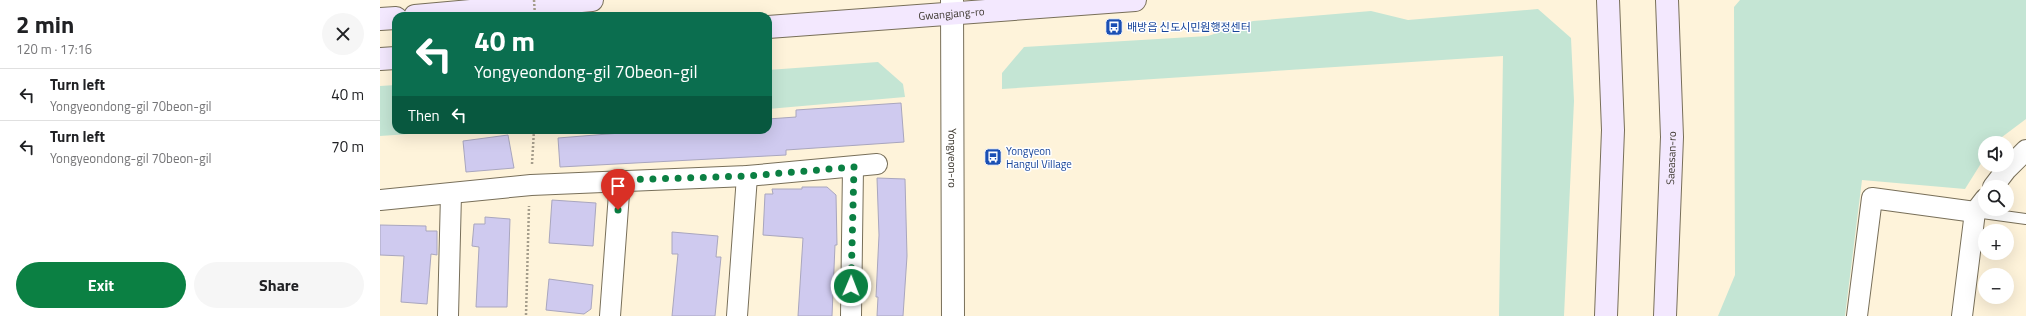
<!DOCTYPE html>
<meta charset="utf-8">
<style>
:root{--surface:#fff;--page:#f6f6f6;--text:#202124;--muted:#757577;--line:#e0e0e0;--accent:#0b8043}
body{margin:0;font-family:"Titillium Web","Noto Sans KR",sans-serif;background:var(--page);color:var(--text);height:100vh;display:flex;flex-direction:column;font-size:15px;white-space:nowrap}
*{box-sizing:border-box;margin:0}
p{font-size:13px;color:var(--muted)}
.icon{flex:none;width:22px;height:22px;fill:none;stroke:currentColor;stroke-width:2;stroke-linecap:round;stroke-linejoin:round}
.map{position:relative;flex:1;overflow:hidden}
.drawer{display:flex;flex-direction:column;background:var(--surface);width:380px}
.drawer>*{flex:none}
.banner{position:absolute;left:12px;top:12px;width:380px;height:122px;border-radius:12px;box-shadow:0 4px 16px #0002;background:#0b6e4f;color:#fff;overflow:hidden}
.tools{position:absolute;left:1598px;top:136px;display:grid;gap:8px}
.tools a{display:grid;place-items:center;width:36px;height:36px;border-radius:50%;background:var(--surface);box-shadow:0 4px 16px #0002;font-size:20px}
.pin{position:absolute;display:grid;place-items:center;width:34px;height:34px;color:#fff;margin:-41px -17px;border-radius:50% 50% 50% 0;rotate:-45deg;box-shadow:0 0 4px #0007}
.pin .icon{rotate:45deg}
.me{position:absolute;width:44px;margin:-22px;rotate:1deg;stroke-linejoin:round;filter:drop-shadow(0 0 3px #0008)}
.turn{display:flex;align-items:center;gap:14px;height:84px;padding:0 16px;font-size:18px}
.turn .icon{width:52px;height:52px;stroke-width:2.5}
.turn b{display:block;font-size:28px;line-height:34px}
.then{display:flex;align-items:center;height:38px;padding:0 16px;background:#0003;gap:8px;font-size:15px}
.round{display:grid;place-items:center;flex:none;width:42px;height:42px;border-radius:21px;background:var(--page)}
.headline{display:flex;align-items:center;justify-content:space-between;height:68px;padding:0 16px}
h1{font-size:24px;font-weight:700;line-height:30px}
.primary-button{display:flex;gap:8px;margin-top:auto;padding:8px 16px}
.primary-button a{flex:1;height:46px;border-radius:24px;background:var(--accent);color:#fff;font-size:16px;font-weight:700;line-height:46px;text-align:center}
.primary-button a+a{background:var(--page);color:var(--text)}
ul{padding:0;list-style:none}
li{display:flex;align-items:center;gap:12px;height:52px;padding:0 16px;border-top:1px solid var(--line)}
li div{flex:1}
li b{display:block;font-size:15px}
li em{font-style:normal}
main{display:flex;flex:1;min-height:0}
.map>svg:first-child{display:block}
.green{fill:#c4e5d4}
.building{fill:#cfcaef;stroke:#a9a6be}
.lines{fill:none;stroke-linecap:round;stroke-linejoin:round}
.service-casing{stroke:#786f59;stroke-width:12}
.minor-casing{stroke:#786f59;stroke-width:22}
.tertiary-casing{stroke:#786f59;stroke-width:24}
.secondary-casing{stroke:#786f59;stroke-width:24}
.path{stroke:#a59d8b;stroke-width:2.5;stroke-dasharray:2 2;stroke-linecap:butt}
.service{stroke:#fff;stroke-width:10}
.minor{stroke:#fff;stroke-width:20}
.tertiary{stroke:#fff;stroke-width:22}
.secondary{stroke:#f3e8fe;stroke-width:22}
.path-bridge{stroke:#a59d8b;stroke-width:2.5;stroke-dasharray:2 2;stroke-linecap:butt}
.route{stroke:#0b8043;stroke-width:7;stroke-dasharray:0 12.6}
.labels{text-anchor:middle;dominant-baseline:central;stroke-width:3;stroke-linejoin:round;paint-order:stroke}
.street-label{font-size:11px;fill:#3b362d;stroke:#fff}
.transit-label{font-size:11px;fill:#164399;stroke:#fff;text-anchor:start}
</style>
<main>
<section class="drawer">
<div class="headline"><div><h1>2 min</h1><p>120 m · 17:16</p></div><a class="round"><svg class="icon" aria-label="close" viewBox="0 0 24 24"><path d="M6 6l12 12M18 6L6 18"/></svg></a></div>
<ul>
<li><svg class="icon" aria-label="left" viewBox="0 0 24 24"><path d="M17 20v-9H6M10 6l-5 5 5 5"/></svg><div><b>Turn left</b><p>Yongyeondong-gil 70beon-gil</p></div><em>40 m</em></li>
<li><svg class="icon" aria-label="left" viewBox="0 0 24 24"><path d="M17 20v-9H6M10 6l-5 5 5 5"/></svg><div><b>Turn left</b><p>Yongyeondong-gil 70beon-gil</p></div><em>70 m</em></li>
</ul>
<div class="primary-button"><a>Exit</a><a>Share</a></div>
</section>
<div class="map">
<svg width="1646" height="316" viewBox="0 0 1646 316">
<rect width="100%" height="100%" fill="#fef3da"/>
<g class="green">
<path d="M1360,0H1646V119L1614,143H1605V157L1585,189L1482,180L1465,316H1338L1355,275L1354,7Z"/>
<path d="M1158,9L1191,38L1194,101L1184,316H1119L1123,56L622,89V73L644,47L828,36L873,21L991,11L1028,20Z"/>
<path d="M498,62L523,84L525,97L388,109V70Z"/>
<path d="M16,85V130H87L0,136V86Z"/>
</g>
<g class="building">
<path d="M521,103L524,142L406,150V155L180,167L178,138L278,130H388V119L416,117V110Z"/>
<path d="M128,135L134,168L86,172L83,141Z"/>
<path d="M497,178L525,179L527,256L523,316H497L498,297H496L499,235Z"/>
<path d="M422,187H447L456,195L457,245H455L452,316H418L423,238L383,235L385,194H393L392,189H422Z"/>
<path d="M172,200L216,203L213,246L169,243Z"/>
<path d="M105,217L130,219L127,307H96L99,247L92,246L94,224H105Z"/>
<path d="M0,225L46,226V231H57V255L51,254L47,304L21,302L24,256L0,255Z"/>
<path d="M292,232L338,236L336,257H341L335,316H292L298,254H292Z"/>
<path d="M169,279L213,285L211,309L204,314L166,310Z"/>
</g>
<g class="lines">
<defs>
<path id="service" d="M1595,212L1646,219"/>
<g id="minor">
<path d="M1613,187L1626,170L1646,150"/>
<path d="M0,200L151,185L367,176L497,164"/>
<path d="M68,316L71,194"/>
<path d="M230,316L240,180"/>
<path d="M357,316L367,176"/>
<path d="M471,316L473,167"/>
<path d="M1477,316L1492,198L1595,212"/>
<path d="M1582,316L1595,212L1605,199"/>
</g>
<g id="tertiary">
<path id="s1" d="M572,0L573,316"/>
</g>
<g id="secondary">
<path d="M35,16L212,0"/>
<path d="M0,19L16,18"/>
<path id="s2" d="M388,27L755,0"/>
<path d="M0,59L16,58"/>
<path d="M1226,316L1233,130L1228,0"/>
<path id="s3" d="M1285,316L1292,137L1287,0"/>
</g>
</defs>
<use href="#service" class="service-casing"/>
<use href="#minor" class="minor-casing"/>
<use href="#tertiary" class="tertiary-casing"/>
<use href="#secondary" class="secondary-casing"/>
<g class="path">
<path d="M152,164L154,130"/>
<path d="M146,315L149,206"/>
</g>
<use href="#service" class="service"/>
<use href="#minor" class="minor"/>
<use href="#tertiary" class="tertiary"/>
<use href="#secondary" class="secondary"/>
<path class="path-bridge" d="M154,0L155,16"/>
</g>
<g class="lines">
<path class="route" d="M238,210L240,180L367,176L474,167L471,286"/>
</g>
<defs>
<symbol id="bus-square" viewBox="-11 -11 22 22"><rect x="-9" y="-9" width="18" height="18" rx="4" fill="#1a4fb4" stroke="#fff"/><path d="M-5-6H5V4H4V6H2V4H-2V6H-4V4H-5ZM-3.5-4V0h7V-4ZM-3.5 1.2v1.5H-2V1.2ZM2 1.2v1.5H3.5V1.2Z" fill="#fff"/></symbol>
</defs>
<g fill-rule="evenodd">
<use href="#bus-square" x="724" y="17" width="20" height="20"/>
<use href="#bus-square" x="603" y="147" width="20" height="20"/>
</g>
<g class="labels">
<g class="street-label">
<text stroke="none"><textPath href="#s2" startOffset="184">Gwangjang-ro</textPath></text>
<text stroke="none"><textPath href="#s1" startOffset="158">Yongyeon-ro</textPath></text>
<text stroke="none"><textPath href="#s3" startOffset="158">Saeasan-ro</textPath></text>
</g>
<g class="transit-label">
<text x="747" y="27">배방읍 신도시민원행정센터</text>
<text x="626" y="151">Yongyeon<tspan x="626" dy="13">Hangul Village</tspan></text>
</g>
</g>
</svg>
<div class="tools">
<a><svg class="icon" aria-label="sound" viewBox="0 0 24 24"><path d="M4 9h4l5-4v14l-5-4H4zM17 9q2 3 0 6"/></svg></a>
<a><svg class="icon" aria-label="search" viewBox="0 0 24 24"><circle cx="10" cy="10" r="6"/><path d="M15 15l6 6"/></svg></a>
<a>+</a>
<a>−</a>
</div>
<div class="pin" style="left:238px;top:210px;background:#d93025"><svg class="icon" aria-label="arrive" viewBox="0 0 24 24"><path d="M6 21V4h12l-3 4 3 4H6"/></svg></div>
<svg class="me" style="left:471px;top:286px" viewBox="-20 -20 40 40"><circle r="17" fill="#0b8043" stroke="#fff" stroke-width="3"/><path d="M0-11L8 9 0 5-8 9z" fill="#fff"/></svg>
<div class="banner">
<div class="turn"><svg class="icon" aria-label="left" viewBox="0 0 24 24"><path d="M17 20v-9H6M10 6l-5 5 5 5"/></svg><div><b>40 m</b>Yongyeondong-gil 70beon-gil</div></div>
<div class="then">Then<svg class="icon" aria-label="left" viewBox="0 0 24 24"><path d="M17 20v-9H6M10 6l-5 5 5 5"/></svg></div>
</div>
</div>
</main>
